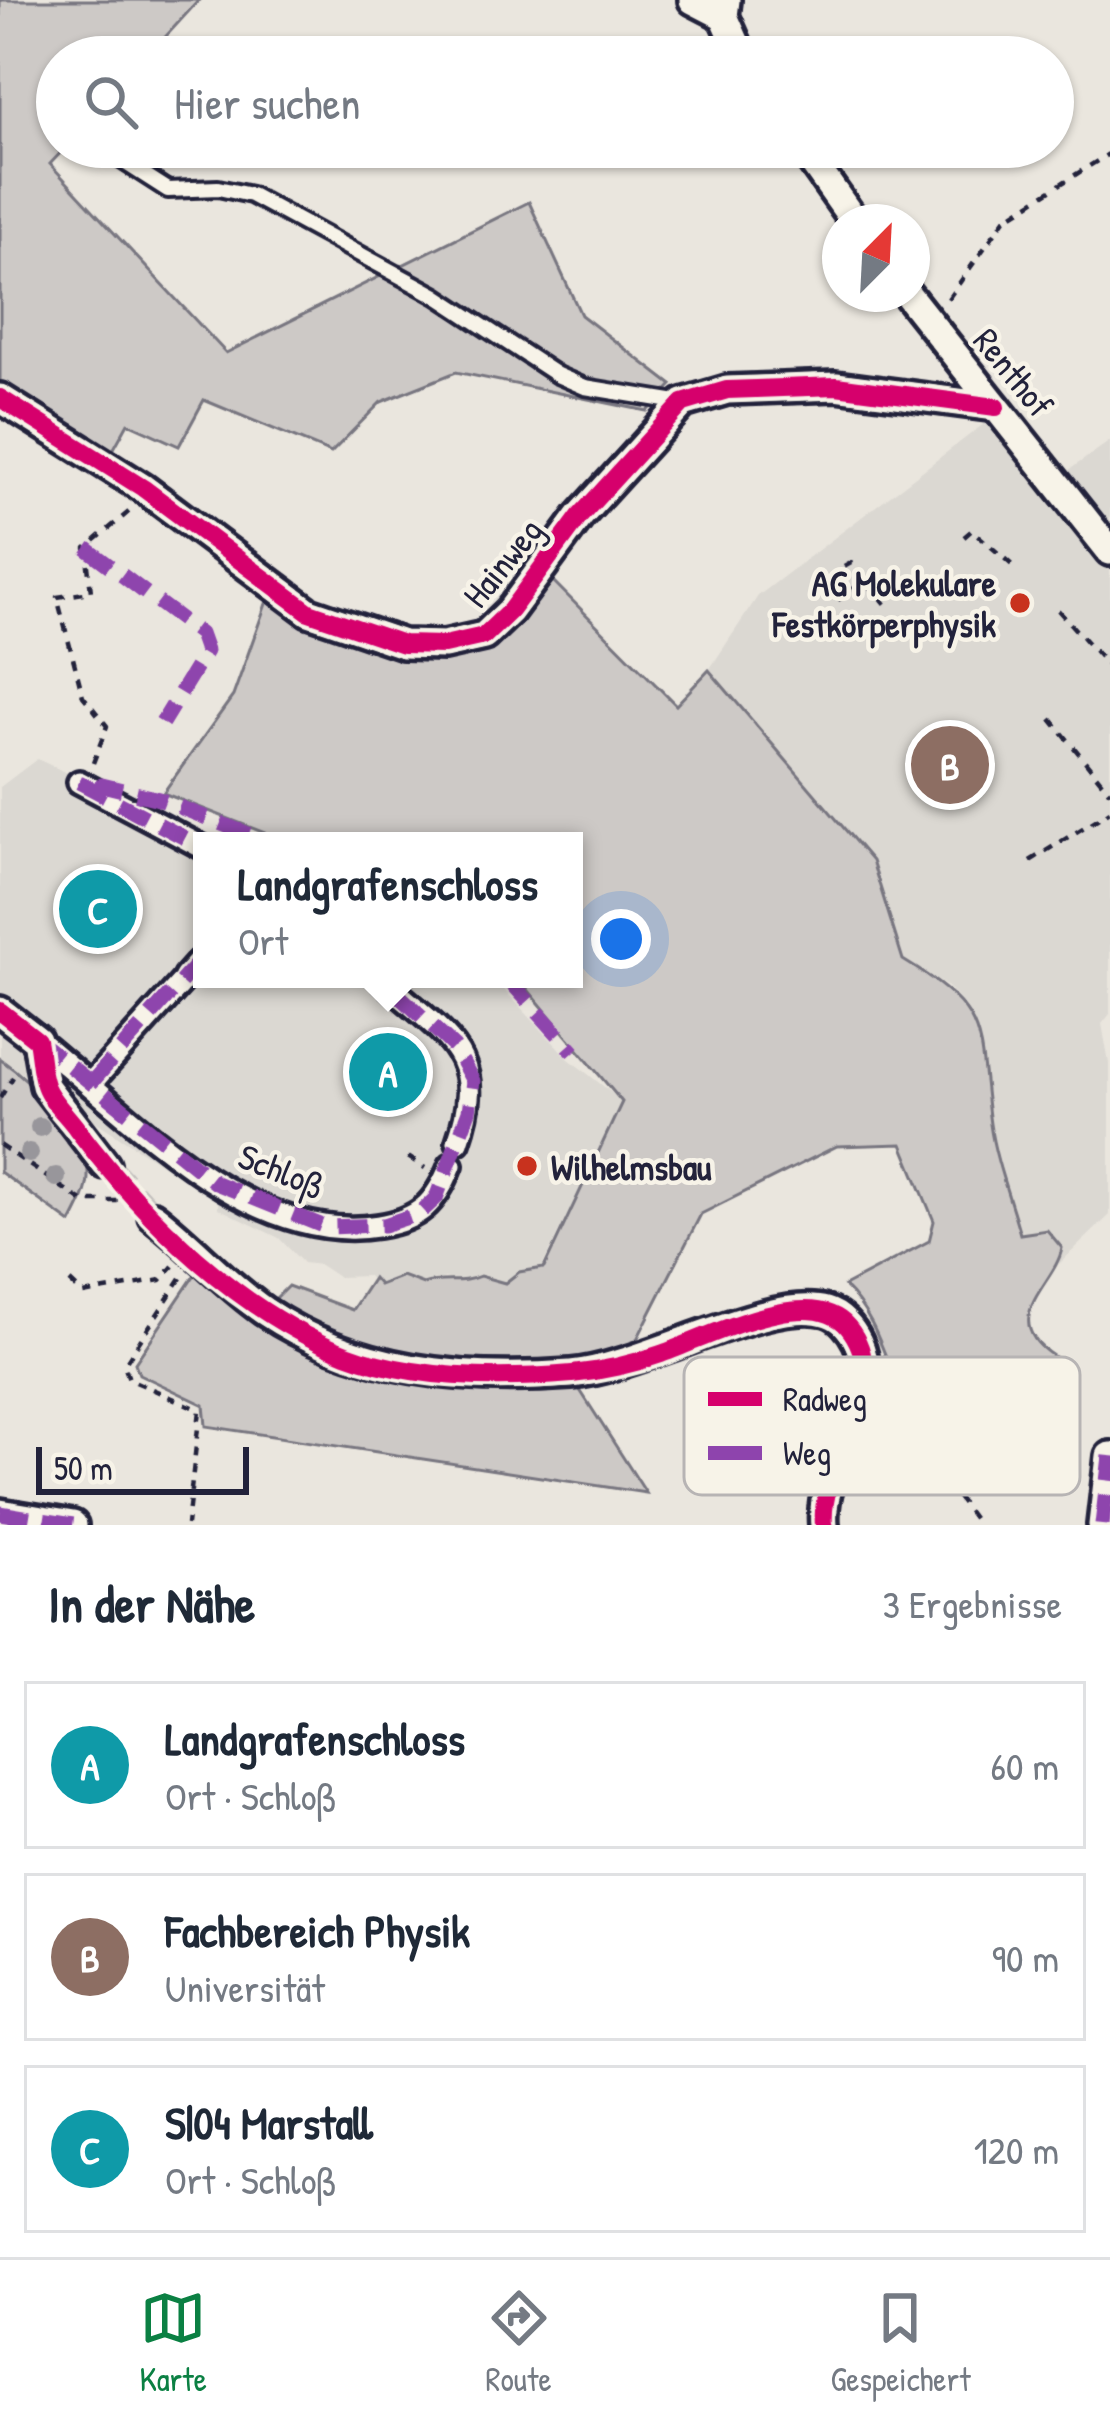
<!DOCTYPE html>
<html lang="de">
<meta charset="utf-8">
<style>
body{margin:0;font-family:"Patrick Hand",sans-serif;background:#f2f2f3;color:#1f2937}
.compass{position:absolute;left:822px;top:204px;width:108px;height:108px;border-radius:50%;background:#fff;box-shadow:0 3px 9px #0004;rotate:24deg}
.scale{position:absolute;left:36px;bottom:30px;width:213px;box-sizing:border-box;padding-left:12px;border:6px solid #22223b;border-top:0;font-size:33px;line-height:42px;white-space:nowrap;color:#22223b;-webkit-text-stroke:9px #f7f3e8;paint-order:stroke}
.you{position:absolute;left:621px;top:939px;width:42px;height:42px;margin:-30px;border:9px solid #fff;border-radius:50%;background:#1a73e8;box-shadow:0 0 0 18px #1a73e833}
.badge{display:grid;place-items:center;width:78px;height:78px;border-radius:50%;background:#0b8043;color:#fff;font-size:39px;font-weight:700}
.pin{position:absolute;translate:-50% -50%;border:6px solid #fff;box-shadow:0 3px 12px #0006}
.popup{position:absolute;left:193px;top:832px;width:390px;height:156px;box-sizing:border-box;display:grid;place-content:center;border-radius:0px;background:#fff;filter:drop-shadow(0 3px 9px #0005);font-size:39px;white-space:nowrap;color:#747a83}
.popup b{font-size:45px;color:#1f2937}
.popup::after{content:'';position:absolute;left:50%;top:100%;margin-left:-24px;border:24px solid transparent;border-top-color:#fff}
.list{margin:0;padding:0;list-style:none}
h2{display:flex;justify-content:space-between;align-items:center;height:156px;margin:0;padding:0 48px;font-size:51px}
h2 small{font-size:39px;font-weight:400;color:#747a83}
.list li{display:grid;grid-template-columns:78px 1fr auto;gap:36px;align-items:center;box-sizing:border-box;height:168px;margin:0 24px 24px;padding:0 24px;border:3px solid #e0e1e3;border-radius:0px}
.list b{display:block;font-size:45px;white-space:nowrap}
.list p{margin:0;font-size:39px;white-space:nowrap;color:#747a83}
.list em{font-size:39px;font-style:normal;color:#747a83}
.icon{flex:none;width:66px;height:66px;fill:none;stroke:currentColor;stroke-width:2;stroke-linecap:round;stroke-linejoin:round}
.map{position:relative;flex:none;width:1110px;height:1525px;overflow:hidden}
.search{position:absolute;background:#fff;box-shadow:0 3px 9px #0004;left:36px;right:36px;top:36px;height:132px;display:flex;align-items:center;gap:30px;box-sizing:border-box;padding:0 42px;border-radius:66px;color:#747a83;font-size:45px}
.sheet{height:732px;background:#fff}
nav{display:flex;justify-content:space-around;align-items:center;box-sizing:border-box;height:168px;border-top:3px solid #e0e1e3;background:#fff;font-size:33px;color:#747a83}
nav a{display:grid;justify-items:center;gap:6px}
nav .on{color:#0b8043}
.map>svg:first-child{display:block}
</style>
<div class="map">
<svg width="1110" height="1525" viewBox="0 0 1110 1525">
<rect width="100%" height="100%" fill="#eae6de"/>
<filter id="ink" filterUnits="userSpaceOnUse"><feTurbulence type="fractalNoise" baseFrequency=".00833" numOctaves="2"/><feDisplacementMap in="SourceGraphic" scale="24" xChannelSelector="R" yChannelSelector="G"/><feConvolveMatrix kernelMatrix="1 2 1 2 8 2 1 2 1" color-interpolation-filters="sRGB"/></filter>
<g filter="url(#ink)">
<g fill="#dbd8d2">
<path d="M 993,417 L 1048,485 L 1110,441 L 1110,1014 L 1102,1024 L 1110,1069 L 1110,1215 L 1059,1264 L 1062,1247 L 1020,1234 L 990,1126 L 977,1028 L 966,1007 L 948,987 L 903,960 L 872,860 L 709,670 L 758,596 Z"/>
<path d="M 37,759 L 215,841 L 202,841 L 202,979 L 494,979 L 569,1059 L 622,1101 L 539,1273 L 519,1272 L 505,1283 L 480,1276 L 463,1284 L 445,1278 L 423,1284 L 402,1276 L 378,1286 L 368,1276 L 338,1277 L 320,1265 L 303,1263 L 279,1238 L 218,1208 L 218,1201 L 0,1059 L 0,787 Z"/>
</g>
<g fill="#cdc9c6" stroke="#787680" stroke-width="3">
<path d="M 0,0 L 199,0 L 147,57 L 57,57 L 57,147 L 66,147 L 50,164 L 226,353 L 529,202 L 581,315 L 672,385 L 647,411 L 456,372 L 381,402 L 331,453 L 204,400 L 179,446 L 128,423 L 112,452 L 0,383 Z"/>
<path d="M 553,581 L 676,705 L 709,670 L 872,861 L 903,960 C 992,1014 977,1030 990,1124 C 995,1160 1010,1198 1020,1234 L 1047,1230 L 1062,1248 C 1056,1284 996,1318 1053,1356 L 925,1436 C 888,1389 887,1327 844,1286 L 929,1241 L 934,1221 L 902,1144 L 837,1146 L 701,1214 L 629,1355 C 539,1372 441,1373 353,1346 C 324,1338 296,1319 269,1305 L 288,1286 L 352,1310 L 373,1278 L 379,1285 L 402,1276 L 423,1284 C 444,1277 460,1285 480,1276 L 505,1283 L 519,1272 L 544,1268 L 622,1102 L 519,979 L 574,979 L 574,841 L 285,841 L 163,793 L 233,696 L 267,601 L 304,621 L 400,654 L 520,620 Z"/>
<path d="M 0,1059 C 31,1081 91,1136 88,1178 C 87,1194 78,1209 71,1223 L 0,1172 Z"/>
<path d="M 196,1273 C 337,1382 403,1392 578,1387 L 646,1493 L 206,1426 L 204,1405 L 139,1374 L 135,1363 Z"/>
</g>
<g fill="none" stroke-linecap="round" stroke-linejoin="round">
<path stroke="#c2bfbd" stroke-width="27" stroke-dasharray="27 14" stroke-linecap="butt" d="M 105,1164 L 153,1216"/>
<g stroke="#22223b" stroke-width="22">
<path id="service" d="M 101,147 L 168,190 L 218,188 L 251,195 L 437,296 L 557,375 L 585,387 L 683,403"/>
</g>
<g stroke="#22223b" stroke-width="30">
<g id="pedestrian">
<path d="M 79,782 L 202,847"/>
<path d="M 185,977 L 202,958"/>
<path d="M 382,979 C 443,1036 490,1051 458,1142"/>
<path d="M 37,1040 C 128,1113 250,1247 378,1226 C 419,1220 436,1203 451,1165"/>
<path d="M 91,1083 L 181,983"/>
</g>
</g>
<g stroke="#22223b" stroke-width="36">
<g id="minor">
<path d="M 693,0 L 724,16"/>
<path d="M 726,0 L 724,16 L 742,57"/>
<path d="M 802,147 L 855,222"/>
<path d="M 907,294 L 1110,551"/>
<path d="M 0,398 L 143,488 L 309,612 L 403,644 L 444,645 L 484,636 L 510,611 L 580,516 L 683,403 L 727,390 L 836,386 L 996,407"/>
<path d="M 0,1011 L 37,1040 L 45,1086 L 105,1164"/>
<path d="M 153,1216 C 192,1246 224,1283 264,1311 C 354,1372 465,1382 571,1374 C 642,1368 768,1295 826,1311 C 840,1315 852,1329 858,1342 C 886,1401 818,1463 824,1525"/>
<path d="M 0,1513 L 73,1525"/>
<path d="M 1102,1525 L 1110,1456"/>
</g>
</g>
<g stroke="#22223b" stroke-width="4.5" stroke-dasharray="9 9" stroke-linecap="butt">
<path d="M 948,299 L 1005,219 L 1110,153"/>
<path d="M 964,537 L 972,530 L 1012,565"/>
<path d="M 844,567 L 851,563 L 885,604"/>
<path d="M 838,600 L 865,580"/>
<path d="M 1058,610 L 1108,666"/>
<path d="M 1051,719 L 1110,792"/>
<path d="M 93,763 L 107,726 L 83,696 L 57,597 L 91,592 L 86,548 L 131,510"/>
<path d="M 1030,861 L 1110,811"/>
<path d="M 0,1098 L 13,1077"/>
<path d="M 0,1145 L 82,1201 L 129,1201"/>
<path d="M 408,1157 L 425,1168"/>
<path d="M 181,1278 L 124,1365 L 129,1379 L 200,1410 L 187,1525"/>
<path d="M 70,1282 L 83,1294 L 161,1280 L 173,1266"/>
<path d="M 892,1389 L 925,1452 L 978,1525"/>
</g>
<use href="#service" stroke="#f7f3e8" stroke-width="14"/>
<use href="#pedestrian" stroke="#f7f3e8" stroke-width="21"/>
<use href="#minor" stroke="#f7f3e8" stroke-width="27"/>
<g stroke="#8e44ad" stroke-width="15" stroke-dasharray="30 15" stroke-linecap="butt">
<path d="M 86,548 L 200,634 L 206,651 L 162,723"/>
<path d="M 79,782 L 202,847"/>
<path d="M 95,792 L 102,785 L 159,799 L 265,841"/>
<path d="M 508,979 L 574,1052"/>
<path d="M 35,1038 L 216,1183 L 325,1227 L 384,1225 L 420,1213 L 436,1198 L 469,1111 L 473,1081 L 454,1047 L 382,979"/>
<path d="M 91,1083 L 202,958"/>
<path d="M 0,1513 L 73,1525"/>
<path d="M 1102,1525 L 1110,1456"/>
</g>
<g stroke="#f7f3e8" stroke-width="26">
<g id="cycleway">
<path d="M 0,398 L 143,488 L 309,612 L 403,644 L 444,645 L 484,636 L 510,611 L 580,516 L 683,403 L 727,390 L 836,386 L 996,407"/>
<path d="M 0,1011 L 37,1040 C 40,1054 40,1071 45,1085 C 50,1100 67,1115 77,1129 C 145,1219 239,1312 346,1354 C 414,1380 500,1380 572,1374 C 601,1371 633,1364 661,1354 C 705,1339 810,1282 848,1327 C 897,1386 818,1460 824,1525"/>
</g>
</g>
<use href="#cycleway" stroke="#d6006c" stroke-width="18"/>
</g>
<g fill="#98969b">
<circle cx="40" cy="1127" r="10"/>
<circle cx="29" cy="1153" r="10"/>
<circle cx="56" cy="1177" r="10"/>
</g>
</g>
<g fill="#c8321e" stroke="#f7f3e8" stroke-width="4.5">
<circle cx="1020" cy="603" r="12"/>
<circle cx="527" cy="1166" r="12"/>
</g>
<g text-anchor="middle" dominant-baseline="central" stroke-width="9" stroke-linejoin="round" paint-order="stroke">
<g font-size="36" fill="#22223b" stroke="#f7f3e8">
<text transform="translate(1014 372) rotate(51)">Renthof</text>
<text transform="translate(502 562) rotate(-51)">Hainweg</text>
<text transform="translate(282 1170) rotate(22)">Schloß</text>
</g>
<g font-size="36" font-weight="bold" fill="#22223b" stroke="#f7f3e8" text-anchor="end">
<text x="996" y="582">AG Molekulare<tspan x="996" dy="41">Festkörperphysik</tspan></text>
<text x="551" y="1166" text-anchor="start">Wilhelmsbau</text>
</g>
</g>
<rect x="684" y="1357" width="396" height="138" rx="18" fill="#f7f3e8" stroke="#b7b4b4" stroke-width="3"/>
<rect x="708" y="1392" width="54" height="14" fill="#d6006c"/>
<rect x="708" y="1446" width="54" height="14" fill="#8e44ad"/>
<g font-size="33" fill="#22223b">
<text x="783" y="1411">Radweg</text>
<text x="783" y="1465">Weg</text>
</g>
</svg>
<svg class="compass" viewBox="-18 -18 36 36"><path d="M0-13l5 13h-10z" fill="#e53935"/><path d="M0 13l5-13h-10z" fill="#747a83"/></svg>
<div class="scale">50 m</div>
<div class="you"></div>
<div class="pin badge" style="left:388px;top:1072px;background:#0f9aa8">A</div>
<div class="popup"><b>Landgrafenschloss</b>Ort</div>
<div class="pin badge" style="left:950px;top:765px;background:#8d6e63">B</div>
<div class="pin badge" style="left:98px;top:909px;background:#0f9aa8">C</div>
<div class="search"><svg class="icon" aria-label="search" viewBox="0 0 24 24"><circle cx="10" cy="10" r="6"/><path d="M15 15l6 6"/></svg>Hier suchen</div>
</div>
<section class="sheet">
<h2>In der Nähe<small>3 Ergebnisse</small></h2>
<ul class="list">
<li><span class="badge" style="background:#0f9aa8">A</span><div><b>Landgrafenschloss</b><p>Ort · Schloß</p></div><em>60 m</em></li>
<li><span class="badge" style="background:#8d6e63">B</span><div><b>Fachbereich Physik</b><p>Universität</p></div><em>90 m</em></li>
<li><span class="badge" style="background:#0f9aa8">C</span><div><b>S|04 Marstall</b><p>Ort · Schloß</p></div><em>120 m</em></li>
</ul>
</section>
<nav>
<a class="on"><svg class="icon" aria-label="map" viewBox="0 0 24 24"><path d="M3 6l6-2 6 2 6-2v14l-6 2-6-2-6 2zM9 4v14M15 6v14"/></svg>Karte</a>
<a><svg class="icon" aria-label="directions" viewBox="0 0 24 24"><path d="M12 3l9 9-9 9-9-9zM9 14v-3h6M13 9l2 2-2 2"/></svg>Route</a>
<a><svg class="icon" aria-label="saved" viewBox="0 0 24 24"><path d="M7 4h10v16l-5-4-5 4z"/></svg>Gespeichert</a>
</nav>
